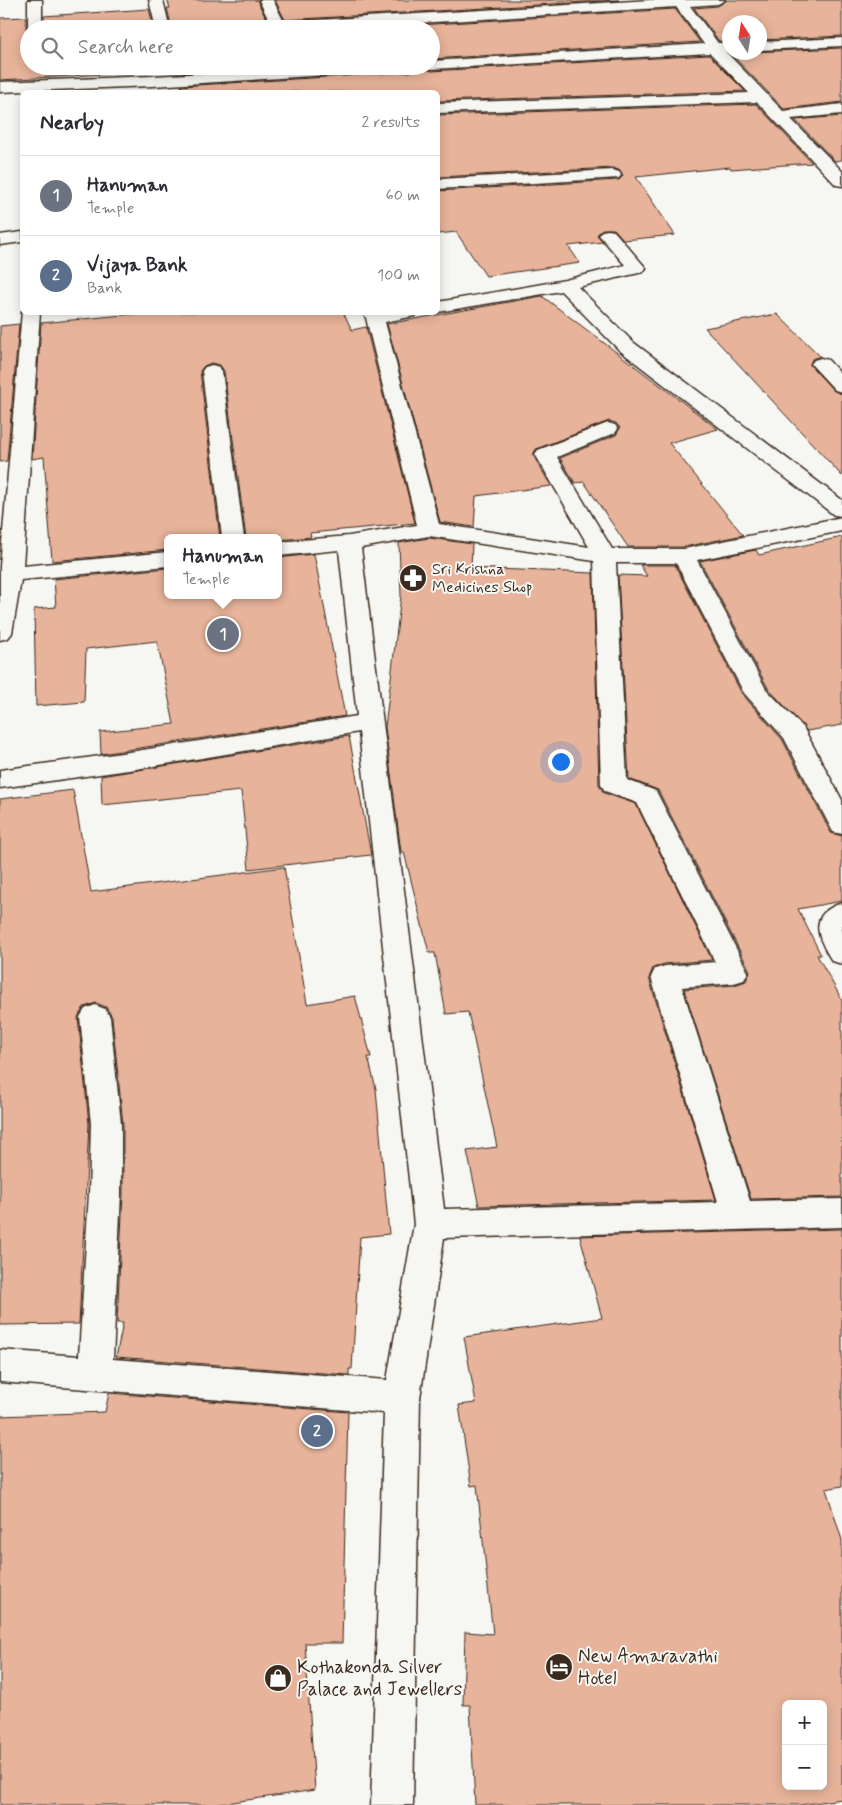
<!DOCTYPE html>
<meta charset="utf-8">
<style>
body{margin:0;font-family:Mynerve,sans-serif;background:#f7f7f7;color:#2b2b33}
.controls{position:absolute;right:15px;bottom:15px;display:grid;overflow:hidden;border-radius:8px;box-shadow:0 2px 12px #0003}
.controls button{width:45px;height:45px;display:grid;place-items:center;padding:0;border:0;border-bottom:1px solid #e1e1e2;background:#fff;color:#2b2b33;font:25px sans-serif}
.compass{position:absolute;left:722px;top:15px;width:45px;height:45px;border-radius:50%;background:#fff;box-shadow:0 2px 12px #0003;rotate:348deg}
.you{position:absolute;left:560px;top:761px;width:18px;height:18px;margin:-12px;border:4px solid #fff;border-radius:50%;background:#1a73e8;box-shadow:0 0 0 8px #1a73e833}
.badge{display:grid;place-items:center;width:32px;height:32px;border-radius:50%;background:#7c3aed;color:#fff;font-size:16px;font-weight:700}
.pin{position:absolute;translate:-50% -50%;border:2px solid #fff;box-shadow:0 1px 5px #0006}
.popup{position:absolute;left:164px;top:534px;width:118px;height:65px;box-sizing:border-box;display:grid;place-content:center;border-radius:8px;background:#fff;filter:drop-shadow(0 1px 4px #0005);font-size:16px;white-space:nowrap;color:#7c7c81}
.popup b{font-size:19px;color:#2b2b33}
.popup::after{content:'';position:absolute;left:50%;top:100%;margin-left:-10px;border:10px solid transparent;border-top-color:#fff}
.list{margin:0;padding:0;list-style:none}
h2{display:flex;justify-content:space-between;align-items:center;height:65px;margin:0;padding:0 20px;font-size:21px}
h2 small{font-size:16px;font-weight:400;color:#7c7c81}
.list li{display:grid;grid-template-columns:32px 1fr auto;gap:15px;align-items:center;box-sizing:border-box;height:80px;padding:0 20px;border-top:1px solid #e1e1e2}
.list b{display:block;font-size:19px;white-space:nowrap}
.list p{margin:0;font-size:16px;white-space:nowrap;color:#7c7c81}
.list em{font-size:16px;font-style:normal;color:#7c7c81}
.icon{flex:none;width:28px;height:28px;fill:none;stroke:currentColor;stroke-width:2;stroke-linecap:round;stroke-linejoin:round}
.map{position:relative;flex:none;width:842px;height:1805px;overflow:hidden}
.search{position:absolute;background:#fff;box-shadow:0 2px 12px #0003;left:20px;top:20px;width:420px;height:55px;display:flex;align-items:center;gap:12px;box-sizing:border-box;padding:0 18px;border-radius:28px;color:#7c7c81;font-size:19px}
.panel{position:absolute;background:#fff;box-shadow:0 2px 12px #0003;left:20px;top:90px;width:420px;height:225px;border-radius:8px}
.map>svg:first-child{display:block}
</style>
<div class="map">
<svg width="842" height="1805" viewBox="0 0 842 1805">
<rect width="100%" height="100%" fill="#f6f6f2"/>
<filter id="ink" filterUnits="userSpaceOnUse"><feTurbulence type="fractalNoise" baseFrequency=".02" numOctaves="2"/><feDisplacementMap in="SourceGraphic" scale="10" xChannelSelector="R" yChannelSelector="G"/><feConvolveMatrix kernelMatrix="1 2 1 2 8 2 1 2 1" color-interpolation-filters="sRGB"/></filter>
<g filter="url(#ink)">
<g fill="#e7b39a" stroke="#3b2a1e" fill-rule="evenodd">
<path d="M 167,0 L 257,0 L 271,29 L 172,29 L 167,8 L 170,8 Z"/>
<path d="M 275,0 L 619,0 L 285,20 Z"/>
<path d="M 727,0 L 842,0 L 842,36 L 760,40 L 760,22 L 730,22 L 730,41 L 719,41 L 694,8 L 718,6 Z"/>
<path d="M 149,9 L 154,29 L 44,29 L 44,16 Z"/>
<path d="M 675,9 L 700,42 L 431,59 L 431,29 L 354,29 Z"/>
<path d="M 26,17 L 26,29 L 29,31 L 29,66 L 291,66 L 178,73 L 177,70 L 0,80 L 0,18 Z"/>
<path d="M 842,48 L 842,102 L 784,109 L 730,53 Z"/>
<path d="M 709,55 L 745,91 L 438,101 L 438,92 L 183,92 L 181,86 L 408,72 L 413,71 L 417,66 L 422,66 L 431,71 Z"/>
<path d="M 756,104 L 812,163 L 731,169 L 730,167 L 636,177 L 675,235 L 624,240 L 614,229 L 602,229 L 597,235 L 603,242 L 568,246 L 580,263 L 486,276 L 456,232 L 438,234 L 438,191 L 619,180 L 623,176 L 621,171 L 613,168 L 438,177 L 438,115 Z"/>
<path d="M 842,116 L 842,160 L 835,161 L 795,120 Z"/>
<path d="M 542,296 L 718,429 L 669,443 L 743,535 L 684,547 L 628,547 L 584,482 L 575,483 L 560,458 L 616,435 L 620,428 L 616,423 L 609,421 L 536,449 L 533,455 L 551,486 L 476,496 L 474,527 L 440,522 L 387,324 Z"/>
<path d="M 154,312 L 343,312 L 352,330 L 366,327 L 415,523 L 310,533 L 311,537 L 278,540 L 278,538 L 246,538 L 224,371 L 220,365 L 211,363 L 204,366 L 200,371 L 220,538 L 168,538 L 168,550 L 52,561 L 44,457 L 32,459 L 41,323 Z"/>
<path d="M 777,314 L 820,356 L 812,359 L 810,365 L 834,391 L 842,394 L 842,476 L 705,328 Z"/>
<path d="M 19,324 L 7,461 L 0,462 L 0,326 Z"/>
<path d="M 842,537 L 842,725 L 807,731 L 768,688 L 700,561 L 756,550 L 759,555 Z"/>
<path d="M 429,538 L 472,544 L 471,568 L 593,573 L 599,785 L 604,793 L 636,804 L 712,960 L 664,964 L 653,968 L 649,978 L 716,1200 L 479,1206 L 467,1151 L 497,1147 L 468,1012 L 446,1014 L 435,953 L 429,953 L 404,852 L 401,852 L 385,727 L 401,596 L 399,543 Z"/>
<path d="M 314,554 L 345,716 L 101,754 L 100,732 L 174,724 L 157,641 L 86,649 L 84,702 L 36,706 L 34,609 L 56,607 L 54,579 L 168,568 L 168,595 L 278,595 L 278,558 Z"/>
<path d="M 640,565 L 675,565 L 742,694 L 782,739 L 831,833 L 842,836 L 842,901 L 798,909 L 821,955 L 817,955 L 842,1000 L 842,1197 L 751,1199 L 684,989 L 735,985 L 746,981 L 750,971 L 658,790 L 629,779 L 618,575 L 647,576 Z"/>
<path d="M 349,736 L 371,855 L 249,869 L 241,791 L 102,805 L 101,776 Z"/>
<path d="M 73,790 L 91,892 L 284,867 L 307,1004 L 355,996 L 371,1057 L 368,1057 L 376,1089 L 389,1234 L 360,1237 L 352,1369 L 349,1369 L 349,1375 L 116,1357 L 123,1323 L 117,1323 L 123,1193 L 123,1124 L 112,1017 L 106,1007 L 96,1003 L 84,1007 L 78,1017 L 89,1124 L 79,1324 L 0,1325 L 0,799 Z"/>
<path d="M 842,1229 L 842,1486 L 826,1489 L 842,1540 L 842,1799 L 800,1805 L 475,1805 L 470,1705 L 463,1705 L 465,1632 L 493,1634 L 477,1485 L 471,1486 L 459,1405 L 476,1403 L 464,1337 L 602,1318 L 580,1236 ZM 786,1704 L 823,1704 L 823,1786 L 786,1786 Z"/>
<path d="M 109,1393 L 348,1412 L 342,1643 L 305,1643 L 315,1790 L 213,1805 L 0,1805 L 0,1416 L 105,1412 Z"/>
</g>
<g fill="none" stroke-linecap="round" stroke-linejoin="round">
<g stroke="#3b2a1e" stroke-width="3">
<g id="minor">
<rect x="28" y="0" width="14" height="29"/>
<path d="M 149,0 L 163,0 L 170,29 L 156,29 Z"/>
<path d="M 259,0 L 273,0 L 284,22 L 650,0 L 725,0 L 718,4 L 690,6 L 718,43 L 730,43 L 730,51 L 726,52 L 783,111 L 842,104 L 842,114 L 791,119 L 842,171 L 842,186 L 836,185 L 757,102 L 438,113 L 438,103 L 749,93 L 710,53 L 431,69 L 424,66 L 431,66 L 431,61 L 704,44 L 676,7 L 320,29 L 273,29 Z"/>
<path d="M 842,38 L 842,46 L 760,50 L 760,42 Z"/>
<path d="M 328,66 L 415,66 L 413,69 L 408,70 L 153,86 L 0,92 L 0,82 L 153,76 Z"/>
<path d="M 613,170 L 619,172 L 621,175 L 619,178 L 438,189 L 438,179 Z"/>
<path d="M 608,230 L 614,231 L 646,268 L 643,272 L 578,287 L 633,342 L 842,500 L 842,516 L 834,515 L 619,350 L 561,291 L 438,312 L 438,302 L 565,280 L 625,265 L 599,235 L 602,231 Z"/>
<path d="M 22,232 L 22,242 L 0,245 L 0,235 Z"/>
<path d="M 22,311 L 22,312 L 40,312 L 23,566 L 168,552 L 168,566 L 21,580 L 12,633 L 8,638 L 0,640 L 0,566 Z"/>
<path d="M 362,312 L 417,312 L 415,316 L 385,322 L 439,524 L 589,547 L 535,454 L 538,450 L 608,423 L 615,425 L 618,429 L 615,433 L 557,457 L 612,549 L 684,549 L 842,517 L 842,531 L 697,560 L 766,689 L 803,727 L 842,800 L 842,834 L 833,832 L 784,738 L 744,693 L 676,563 L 616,563 L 627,780 L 656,791 L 748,972 L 744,980 L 734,983 L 682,987 L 750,1201 L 842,1199 L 842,1227 L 444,1238 L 420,1398 L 413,1805 L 371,1805 L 384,1413 L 0,1382 L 0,1350 L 79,1356 L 89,1193 L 91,1124 L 80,1017 L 85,1009 L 95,1005 L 105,1009 L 110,1017 L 121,1124 L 121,1193 L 113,1359 L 387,1380 L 414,1224 L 359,732 L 136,769 L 0,788 L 0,770 L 136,751 L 357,716 L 339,550 L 278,556 L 278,542 L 349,536 L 417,525 L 366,318 ZM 429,536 L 594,561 L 601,785 L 605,791 L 637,803 L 715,962 L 665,966 L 655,969 L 651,977 L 718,1202 L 444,1209 L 361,548 Z"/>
<path d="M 821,358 L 828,360 L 842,375 L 842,392 L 835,390 L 811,364 L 814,360 Z"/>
<path d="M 212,365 L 219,367 L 222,371 L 244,538 L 222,538 L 202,371 L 205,367 Z"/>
<path d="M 842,903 L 842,964 L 832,961 C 817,937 807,914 842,903 Z"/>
</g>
</g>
<use href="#minor" fill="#f6f6f2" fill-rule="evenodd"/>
</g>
</g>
<defs>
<g id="pharmacy-disc" transform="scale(1.4375)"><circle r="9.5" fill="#3b2a1e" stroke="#f6f6f2"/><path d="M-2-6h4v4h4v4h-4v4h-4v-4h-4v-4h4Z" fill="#fff"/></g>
<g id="hotel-disc" transform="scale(1.4375)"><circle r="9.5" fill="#3b2a1e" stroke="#f6f6f2"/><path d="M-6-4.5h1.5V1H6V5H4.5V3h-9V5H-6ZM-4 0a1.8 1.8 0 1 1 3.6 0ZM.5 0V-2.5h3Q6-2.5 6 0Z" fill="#fff"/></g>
<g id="shop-disc" transform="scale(1.4375)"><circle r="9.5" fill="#3b2a1e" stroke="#f6f6f2"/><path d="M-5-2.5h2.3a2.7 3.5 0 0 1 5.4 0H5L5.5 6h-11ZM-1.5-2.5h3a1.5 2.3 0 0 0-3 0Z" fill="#fff"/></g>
</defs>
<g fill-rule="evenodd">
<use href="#pharmacy-disc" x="413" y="578"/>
<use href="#hotel-disc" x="559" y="1667"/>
<use href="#shop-disc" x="278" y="1678"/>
</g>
<g text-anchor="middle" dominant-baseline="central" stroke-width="4" stroke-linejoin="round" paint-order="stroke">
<g font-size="16" fill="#3b2a1e" stroke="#f6f6f2" text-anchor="start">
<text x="432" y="569">Sri Krishna<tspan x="432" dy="18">Medicines Shop</tspan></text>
</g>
<g font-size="19" fill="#3b2a1e" stroke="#f6f6f2" text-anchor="start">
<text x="578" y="1656">New Amaravathi<tspan x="578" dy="22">Hotel</tspan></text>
<text x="297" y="1667">Kothakonda Silver<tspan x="297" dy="22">Palace and Jewellers</tspan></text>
</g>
</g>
</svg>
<div class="controls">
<button>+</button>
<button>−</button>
</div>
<svg class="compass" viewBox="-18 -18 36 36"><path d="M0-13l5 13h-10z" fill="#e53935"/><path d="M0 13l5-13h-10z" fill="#7c7c81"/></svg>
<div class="you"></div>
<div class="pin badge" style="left:223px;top:634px;background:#6b7280">1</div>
<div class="popup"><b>Hanuman</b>Temple</div>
<div class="pin badge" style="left:317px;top:1431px;background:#5c6f8a">2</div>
<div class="search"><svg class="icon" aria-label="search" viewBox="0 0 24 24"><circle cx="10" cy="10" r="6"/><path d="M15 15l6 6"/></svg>Search here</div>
<section class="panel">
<h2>Nearby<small>2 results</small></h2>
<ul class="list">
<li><span class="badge" style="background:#6b7280">1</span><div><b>Hanuman</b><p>Temple</p></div><em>60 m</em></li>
<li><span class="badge" style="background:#5c6f8a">2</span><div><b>Vijaya Bank</b><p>Bank</p></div><em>100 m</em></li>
</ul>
</section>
</div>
